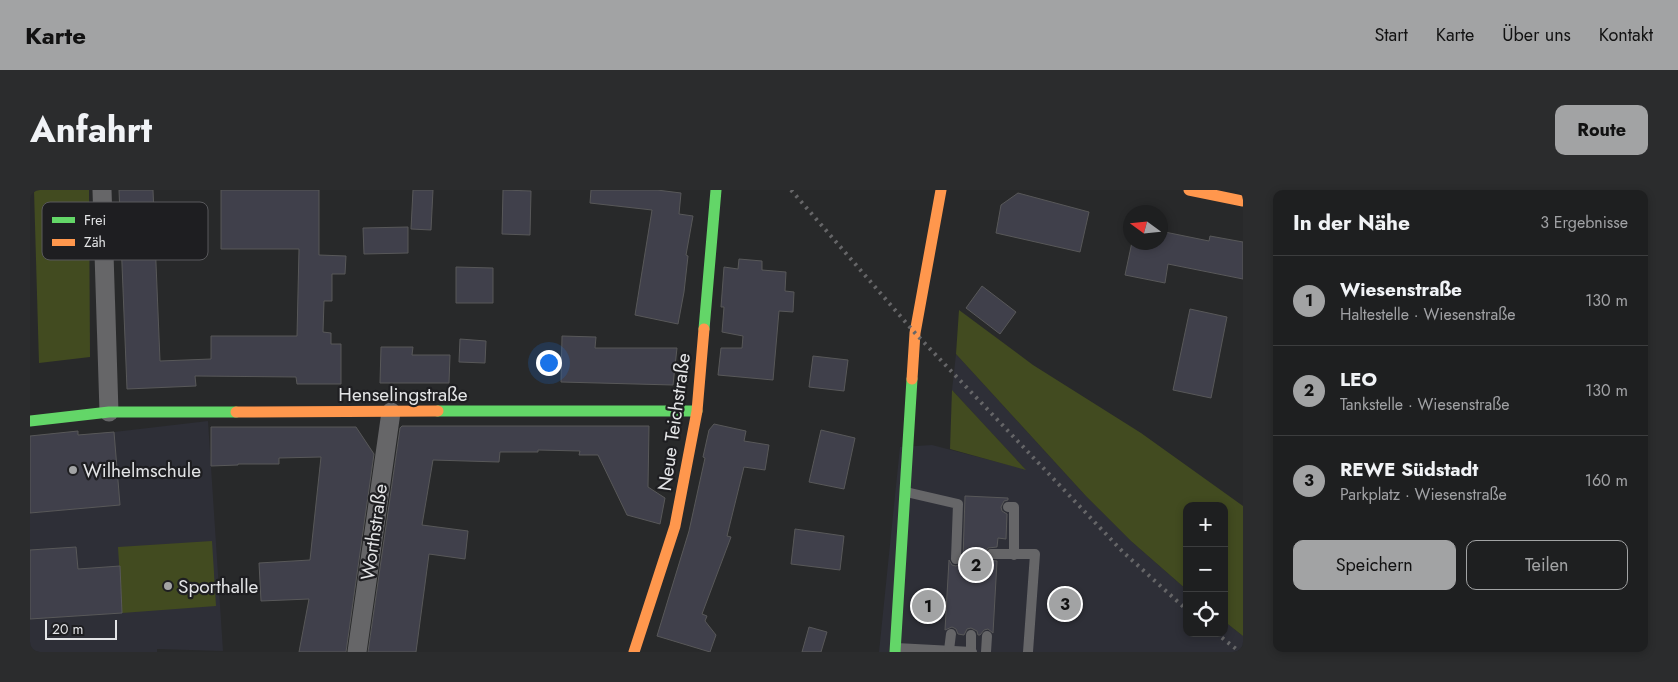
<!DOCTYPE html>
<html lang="de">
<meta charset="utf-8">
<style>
body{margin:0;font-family:Jost,sans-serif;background:#2b2c2d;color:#f1f3f6}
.controls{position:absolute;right:15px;bottom:15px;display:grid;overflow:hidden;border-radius:10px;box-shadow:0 2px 8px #0003}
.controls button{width:45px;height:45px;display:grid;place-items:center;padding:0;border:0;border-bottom:1px solid #3c3d3e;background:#1e1f20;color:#f1f3f6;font:25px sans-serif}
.compass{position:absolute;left:1093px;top:15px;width:45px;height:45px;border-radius:50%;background:#1e1f20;box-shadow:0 2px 8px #0003;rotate:285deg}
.scale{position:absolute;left:15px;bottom:12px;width:72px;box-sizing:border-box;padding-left:5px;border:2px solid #e3e4e6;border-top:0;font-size:14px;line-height:18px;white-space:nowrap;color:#e3e4e6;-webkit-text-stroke:4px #1e1e21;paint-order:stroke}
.you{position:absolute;left:518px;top:172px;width:18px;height:18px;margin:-12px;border:4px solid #fff;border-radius:50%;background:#1a73e8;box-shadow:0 0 0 8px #1a73e833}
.badge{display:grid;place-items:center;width:32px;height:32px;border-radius:50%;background:#a2a3a4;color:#111;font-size:16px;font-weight:700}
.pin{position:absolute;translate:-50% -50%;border:2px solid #fff;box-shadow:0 1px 5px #0006}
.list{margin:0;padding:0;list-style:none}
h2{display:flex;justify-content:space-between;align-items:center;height:65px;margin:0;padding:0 20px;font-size:21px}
h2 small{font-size:16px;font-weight:400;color:#a1a2a5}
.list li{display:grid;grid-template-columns:32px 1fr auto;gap:15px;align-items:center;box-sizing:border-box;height:90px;padding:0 20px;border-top:1px solid #3c3d3e}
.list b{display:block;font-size:19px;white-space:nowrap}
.list p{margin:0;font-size:16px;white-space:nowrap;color:#a1a2a5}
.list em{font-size:16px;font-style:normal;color:#a1a2a5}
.actions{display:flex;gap:10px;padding:15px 20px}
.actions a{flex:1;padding:11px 0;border:1px solid #a2a3a4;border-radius:10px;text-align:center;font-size:18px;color:#a2a3a4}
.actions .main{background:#a2a3a4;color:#111}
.icon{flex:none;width:28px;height:28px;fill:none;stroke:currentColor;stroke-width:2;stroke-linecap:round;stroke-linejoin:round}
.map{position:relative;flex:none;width:1213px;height:462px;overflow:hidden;border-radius:10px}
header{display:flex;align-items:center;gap:30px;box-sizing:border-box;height:70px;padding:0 25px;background:#a2a3a4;color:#111}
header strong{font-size:24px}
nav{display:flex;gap:28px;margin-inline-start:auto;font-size:18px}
.intro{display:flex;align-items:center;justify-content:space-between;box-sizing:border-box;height:120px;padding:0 30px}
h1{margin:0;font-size:35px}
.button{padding:12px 22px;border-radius:10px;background:#a2a3a4;color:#111;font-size:18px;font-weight:700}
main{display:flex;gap:30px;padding:0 30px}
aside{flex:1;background:#1e1f20;border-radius:10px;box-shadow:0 2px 8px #0003}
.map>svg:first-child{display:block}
</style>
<header>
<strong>Karte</strong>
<nav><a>Start</a><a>Karte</a><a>Über uns</a><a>Kontakt</a></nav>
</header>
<div class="intro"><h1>Anfahrt</h1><a class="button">Route</a></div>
<main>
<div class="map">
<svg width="1213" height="462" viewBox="0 0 1213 462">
<rect width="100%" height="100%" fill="#28292a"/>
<g fill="#2e2f37">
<path d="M 926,164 L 1055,305 L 1101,351 L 1157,400 L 1157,443 L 1194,443 L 1194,431 L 1213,446 L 1213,462 L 849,462 L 870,257 L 902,255 L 995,279 L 922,200 Z"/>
<path d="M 178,231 L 193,461 L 127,459 L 127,462 L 0,462 L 0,323 L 90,315 L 84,242 Z"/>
</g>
<g fill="#424b20">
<path d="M 4,0 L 59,0 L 60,167 L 9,173 Z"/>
<path d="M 929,120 L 1003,175 L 1111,243 L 1213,316 L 1213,446 L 1194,431 L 1194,316 L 1157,316 L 1157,400 L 1101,351 L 1055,305 L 926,164 Z"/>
<path d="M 922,200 L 996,280 L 920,259 Z"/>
<path d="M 182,351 L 186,416 L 92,423 L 88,357 Z"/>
</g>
<g fill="#40404b" stroke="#585859">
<path d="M 89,0 L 123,0 L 130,171 L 181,169 L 181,146 L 267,146 L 269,59 L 191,59 L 191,0 L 289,0 L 289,65 L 316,66 L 315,84 L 302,84 L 302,111 L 294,111 L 293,142 L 301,143 L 301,154 L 311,154 L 311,194 L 267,194 L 266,187 L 165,186 L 166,196 L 97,199 Z"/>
<path d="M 383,0 L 403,0 L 401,40 L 381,39 Z"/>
<path d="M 473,0 L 501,1 L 500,45 L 472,44 Z"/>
<path d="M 561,0 L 627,0 L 651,3 L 649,24 L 663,26 L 656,65 L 658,66 L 654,102 L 648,134 L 605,125 L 622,20 L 560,13 Z"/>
<path d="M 988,3 L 1059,22 L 1050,62 L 966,43 L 971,15 Z"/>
<path d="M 378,37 L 378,63 L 334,64 L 333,38 Z"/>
<path d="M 1130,41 L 1179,51 L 1180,46 L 1213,52 L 1213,89 L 1138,74 L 1135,93 L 1095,85 L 1102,52 L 1130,52 Z"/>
<path d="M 709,69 L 732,71 L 732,80 L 756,82 L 755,101 L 764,102 L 763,122 L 749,121 L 743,190 L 688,185 L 691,158 L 712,158 L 713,146 L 692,142 L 694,117 L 691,117 L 694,77 L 708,79 Z"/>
<path d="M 426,77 L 463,78 L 463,113 L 426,113 Z"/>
<path d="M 952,96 L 986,122 L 970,144 L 936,118 Z"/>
<path d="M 1160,119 L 1197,127 L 1181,208 L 1143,200 Z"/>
<path d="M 532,146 L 566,147 L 565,158 L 647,158 L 643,195 L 531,192 Z"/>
<path d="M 430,149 L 456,151 L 455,173 L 429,172 Z"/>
<path d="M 351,157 L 383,157 L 382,165 L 420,165 L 419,193 L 350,193 Z"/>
<path d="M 783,166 L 818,170 L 814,201 L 779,197 Z"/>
<path d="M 684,234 L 716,241 L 714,251 L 739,255 L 735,280 L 714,277 L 697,346 L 701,347 L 672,424 L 677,426 L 675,431 L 686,445 L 680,462 L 627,446 L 659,341 L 675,268 L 673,267 L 679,240 Z"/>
<path d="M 372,236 L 619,236 L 618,297 L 635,308 L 630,334 L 597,325 L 568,265 L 549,265 L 550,261 L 508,260 L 508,262 L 470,262 L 469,272 L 403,270 L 392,335 L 438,341 L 435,369 L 399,364 L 386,462 L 338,462 L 370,238 Z"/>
<path d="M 181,237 L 326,237 L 344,264 L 316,462 L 269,462 L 279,409 L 231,411 L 229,373 L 280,370 L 291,267 L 249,268 L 249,274 L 208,274 L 208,275 L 181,276 Z"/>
<path d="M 791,240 L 825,248 L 814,299 L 779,292 Z"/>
<path d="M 48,241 L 48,245 L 84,242 L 90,315 L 0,323 L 0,246 Z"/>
<path d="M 935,306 L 978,308 L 978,310 L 974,311 L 971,317 L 972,321 L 977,324 L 976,349 L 968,348 L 967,357 L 958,358 L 954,364 L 957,370 L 967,371 L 963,443 L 958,439 L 954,440 L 950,445 L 948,445 L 947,441 L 941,438 L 937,439 L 934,445 L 928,444 L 926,439 L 922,437 L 915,440 L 919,370 L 922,375 L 926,376 L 932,373 L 933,369 Z"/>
<path d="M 765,339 L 814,346 L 810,380 L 761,374 Z"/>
<path d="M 46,357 L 48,379 L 90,376 L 92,423 L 0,429 L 0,360 Z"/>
<path d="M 779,437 L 797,442 L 791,462 L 772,462 Z"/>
</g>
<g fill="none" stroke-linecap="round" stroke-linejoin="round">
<g stroke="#666668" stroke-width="10">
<path d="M 876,302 L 928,314 L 926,369"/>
<path d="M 978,317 L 984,317 L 984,365"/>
<path d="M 961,364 L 1005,364 L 998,462"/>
<path d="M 941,445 L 941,462"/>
<path d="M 866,458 L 942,462"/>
<path d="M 919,460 L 921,444"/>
<path d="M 956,462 L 957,446"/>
</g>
<g stroke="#666668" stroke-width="19">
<path d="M 72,0 L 79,222"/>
<path d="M 327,462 L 361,222"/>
</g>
<g stroke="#63d668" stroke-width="11">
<path d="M 674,139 L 686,0"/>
<path d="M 408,221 L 667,221"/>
<path d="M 0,231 L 79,222 L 206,222"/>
<path d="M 865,462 L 882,189"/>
</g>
<g stroke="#ff974d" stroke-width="11">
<path d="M 1159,0 L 1213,11"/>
<path d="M 882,189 L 885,143 L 911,0"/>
<path d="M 206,222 L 408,221"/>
<path d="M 604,462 L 645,336 L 667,221 L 674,139"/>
</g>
<g stroke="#666668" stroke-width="4" stroke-dasharray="2.5 5" stroke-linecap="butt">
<path d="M 761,0 L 885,143 L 1093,362 L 1157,420"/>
<path d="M 1186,443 L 1210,462"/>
</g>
</g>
<g fill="#a2a3a4" stroke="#1e1e21" stroke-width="2">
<circle cx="43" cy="280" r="5"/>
<circle cx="138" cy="396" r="5"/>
</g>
<g text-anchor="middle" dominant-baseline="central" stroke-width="4.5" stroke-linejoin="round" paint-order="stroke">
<g font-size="19" fill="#e3e4e6" stroke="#1e1e21">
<text x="373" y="204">Henselingstraße</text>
<text transform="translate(644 232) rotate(-82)">Neue Teichstraße</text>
<text transform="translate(344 342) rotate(-82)">Worthstraße</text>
</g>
<g font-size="19" fill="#e3e4e6" stroke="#1e1e21" text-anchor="start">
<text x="53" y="280">Wilhelmschule</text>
<text x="148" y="396">Sporthalle</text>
</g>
</g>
<rect x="12" y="12" width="166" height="58" rx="8" fill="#1e1e21" stroke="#59595c" stroke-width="1"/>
<rect x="22" y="27" width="23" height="6" fill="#63d668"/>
<rect x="22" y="49" width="23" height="7" fill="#ff974d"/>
<g font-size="14" fill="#e3e4e6">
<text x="54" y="35">Frei</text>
<text x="54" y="57">Zäh</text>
</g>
</svg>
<div class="controls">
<button>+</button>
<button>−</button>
<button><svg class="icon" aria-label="locate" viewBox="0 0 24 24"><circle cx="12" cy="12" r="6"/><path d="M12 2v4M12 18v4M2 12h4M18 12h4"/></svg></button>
</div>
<svg class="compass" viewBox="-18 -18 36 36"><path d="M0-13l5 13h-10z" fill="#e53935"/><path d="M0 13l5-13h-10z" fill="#a1a2a5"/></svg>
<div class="scale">20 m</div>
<div class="you"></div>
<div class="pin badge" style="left:898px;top:416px">1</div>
<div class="pin badge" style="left:946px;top:375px">2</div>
<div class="pin badge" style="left:1035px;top:414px">3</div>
</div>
<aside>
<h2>In der Nähe<small>3 Ergebnisse</small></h2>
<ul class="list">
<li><span class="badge">1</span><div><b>Wiesenstraße</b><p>Haltestelle · Wiesenstraße</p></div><em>130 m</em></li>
<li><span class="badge">2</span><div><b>LEO</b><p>Tankstelle · Wiesenstraße</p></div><em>130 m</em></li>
<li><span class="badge">3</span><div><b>REWE Südstadt</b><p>Parkplatz · Wiesenstraße</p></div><em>160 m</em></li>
</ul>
<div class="actions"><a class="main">Speichern</a><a>Teilen</a></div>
</aside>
</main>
